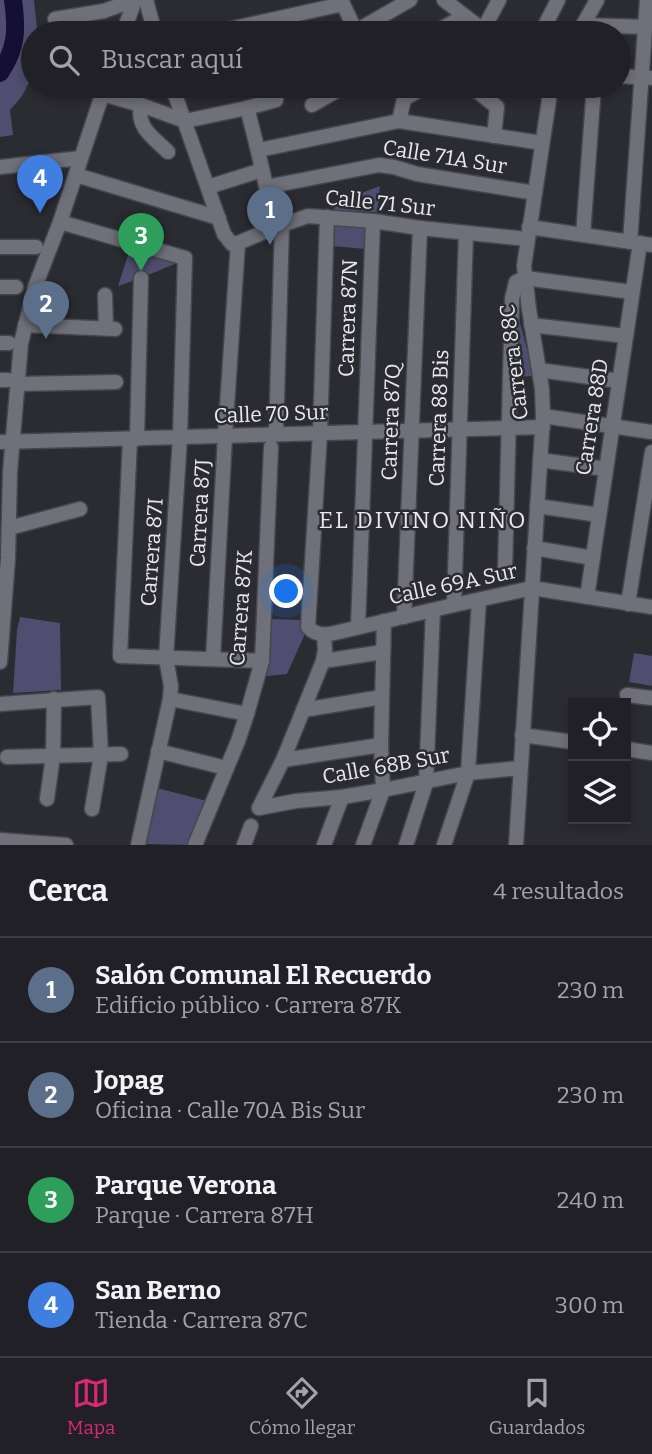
<!DOCTYPE html>
<html lang="es">
<meta charset="utf-8">
<style>
body{margin:0;font-family:Bitter,serif;background:#28282e;color:#f1f3f6}
.controls{position:absolute;right:21px;bottom:21px;display:grid;overflow:hidden;border-radius:0px;box-shadow:0 4px 10px #0003}
.controls button{width:63px;height:63px;display:grid;place-items:center;padding:0;border:0;border-bottom:2px solid #3d3e43;background:#202026;color:#f1f3f6;font:35px sans-serif}
.you{position:absolute;left:287px;top:592px;width:24px;height:24px;margin:-18px;border:5px solid #fff;border-radius:50%;background:#1a73e8;box-shadow:0 0 0 10px #1a73e833}
.badge{display:grid;place-items:center;width:46px;height:46px;border-radius:50%;background:#db2777;color:#fff;font-size:23px;font-weight:700}
.pin{position:absolute;translate:-50% -58px;filter:drop-shadow(0 2px 4px #0008)}
.pin::after{content:'';position:absolute;top:37px;width:24px;height:21px;background:inherit;clip-path:polygon(0 0,100% 0,50% 100%)}
.list{margin:0;padding:0;list-style:none}
h2{display:flex;justify-content:space-between;align-items:center;height:91px;margin:0;padding:0 28px;font-size:30px}
h2 small{font-size:23px;font-weight:400;color:#a2a3a7}
.list li{display:grid;grid-template-columns:46px 1fr auto;gap:21px;align-items:center;box-sizing:border-box;height:105px;padding:0 28px;border-top:2px solid #3d3e43}
.list b{display:block;font-size:26px;white-space:nowrap}
.list p{margin:0;font-size:23px;white-space:nowrap;color:#a2a3a7}
.list em{font-size:23px;font-style:normal;color:#a2a3a7}
.icon{flex:none;width:38px;height:38px;fill:none;stroke:currentColor;stroke-width:2;stroke-linecap:round;stroke-linejoin:round}
.map{position:relative;flex:none;width:652px;height:845px;overflow:hidden}
.search{position:absolute;background:#202026;box-shadow:0 4px 10px #0003;left:21px;right:21px;top:21px;height:77px;display:flex;align-items:center;gap:18px;box-sizing:border-box;padding:0 24px;border-radius:38px;color:#a2a3a7;font-size:26px}
.sheet{height:511px;background:#202026}
nav{display:flex;justify-content:space-around;align-items:center;box-sizing:border-box;height:98px;border-top:2px solid #3d3e43;background:#202026;font-size:19px;color:#a2a3a7}
nav a{display:grid;justify-items:center;gap:4px}
nav .on{color:#db2777}
.map>svg:first-child{display:block}
</style>
<div class="map">
<svg width="652" height="845" viewBox="0 0 652 845">
<rect width="100%" height="100%" fill="#2b2b32"/>
<g fill="#4f4e70">
<path d="M 0,0 L 34,0 L 37,28 L 50,25 L 48,33 L 33,33 L 33,75 L 22,96 L 10,110 L 13,135 L 0,137 Z"/>
<path d="M 380,186 L 377,212 L 335,211 L 333,204 Z"/>
<path d="M 333,222 L 367,224 L 366,249 L 332,246 Z"/>
<path d="M 130,249 L 177,263 L 141,278 L 118,286 Z"/>
<path d="M 515,304 L 534,376 L 514,377 Z"/>
<path d="M 20,617 L 60,623 L 61,690 L 13,693 L 17,630 Z"/>
<path d="M 270,619 L 304,620 L 304,636 L 287,674 L 267,676 Z"/>
<path d="M 634,653 L 652,656 L 652,686 L 629,682 Z"/>
<path d="M 157,788 L 207,801 L 191,845 L 144,844 Z"/>
</g>
<g fill="none" stroke-linecap="round" stroke-linejoin="round">
<path stroke="#151033" stroke-width="18" d="M 0,73 C 17,48 17,29 13,0"/>
<g stroke="#46464d" stroke-width="17">
<g id="minor">
<path d="M 146,0 L 155,33"/>
<path d="M 341,0 L 356,31 L 410,0"/>
<path d="M 444,0 L 487,33"/>
<path d="M 55,19 L 104,11 L 134,0"/>
<path d="M 584,25 L 645,27"/>
<path d="M 483,30 L 499,0"/>
<path d="M 579,32 L 597,0"/>
<path d="M 123,33 L 135,0"/>
<path d="M 212,33 L 343,4"/>
<path d="M 434,33 L 464,16"/>
<path d="M 541,33 L 558,0"/>
<path d="M 619,76 L 652,78"/>
<path d="M 172,86 L 224,234 L 232,244 L 238,243 L 276,227 L 308,216 L 373,221 L 420,228 L 527,239"/>
<path d="M 475,86 L 477,91 L 497,107 L 494,136"/>
<path d="M 103,94 L 141,105 L 185,121 L 247,108 L 276,100"/>
<path d="M 141,105 C 136,128 153,137 168,152"/>
<path d="M 312,105 L 345,86"/>
<path d="M 247,108 C 258,148 266,188 276,227"/>
<path d="M 399,121 L 404,99 L 426,86"/>
<path d="M 259,150 L 399,121 L 542,143"/>
<path d="M 0,167 L 81,158"/>
<path d="M 76,175 L 219,218"/>
<path d="M 208,187 L 262,170"/>
<path d="M 266,187 L 379,165 L 394,167 L 417,174 L 535,193"/>
<path d="M 327,217 L 320,433 L 308,627 C 314,634 321,635 330,634 L 454,605 L 532,588 L 652,607"/>
<path d="M 60,222 L 185,258 L 180,437 L 166,658 L 171,686 L 170,699 L 138,845"/>
<path d="M 529,227 L 652,245"/>
<path d="M 583,235 L 594,86"/>
<path d="M 630,242 L 647,0"/>
<path d="M 0,247 L 36,247"/>
<path d="M 0,287 L 16,287"/>
<path d="M 105,295 L 106,328"/>
<path d="M 25,325 L 115,329"/>
<path d="M 531,325 L 626,336"/>
<path d="M 0,343 L 9,343"/>
<path d="M 539,370 L 619,381"/>
<path d="M 0,380 L 8,380"/>
<path d="M 18,384 L 116,382"/>
<path d="M 543,416 L 652,432"/>
<path d="M 276,434 L 282,225"/>
<path d="M 130,439 L 120,656 L 262,661"/>
<path d="M 137,439 L 141,278"/>
<path d="M 0,442 L 543,427"/>
<path d="M 540,460 L 606,469"/>
<path d="M 537,506 L 599,515"/>
<path d="M 9,528 L 80,509"/>
<path d="M 534,548 L 593,558"/>
<path d="M 505,571 L 512,299 L 516,282 L 525,278 L 632,292"/>
<path d="M 587,597 L 640,243"/>
<path d="M 628,604 L 652,452"/>
<path d="M 454,605 L 466,233"/>
<path d="M 404,617 L 420,228"/>
<path d="M 358,627 L 373,221"/>
<path d="M 213,659 L 225,436 L 238,243"/>
<path d="M 323,661 L 383,652"/>
<path d="M 0,662 L 8,558 L 10,472 L 21,343 L 35,287 L 60,222 L 105,86"/>
<path d="M 627,695 L 652,698"/>
<path d="M 170,699 L 247,714"/>
<path d="M 0,704 L 98,697 L 101,755 L 92,809"/>
<path d="M 303,710 L 382,697"/>
<path d="M 522,735 L 573,742"/>
<path d="M 626,749 L 652,753"/>
<path d="M 158,751 L 226,768"/>
<path d="M 7,757 L 121,754"/>
<path d="M 283,760 L 381,745"/>
<path d="M 47,799 L 53,756 L 54,699"/>
<path d="M 259,808 L 296,801 L 342,797 L 383,790 L 468,773 L 520,768"/>
<path d="M 259,808 L 283,760 L 323,661 L 325,650 L 324,635"/>
<path d="M 0,840 L 66,845"/>
<path d="M 195,845 L 238,741 L 247,714 L 262,661 L 271,447"/>
<path d="M 244,845 L 251,826"/>
<path d="M 324,845 L 342,797"/>
<path d="M 363,845 L 383,790 L 381,745 L 384,621"/>
<path d="M 406,845 L 426,783 L 433,610"/>
<path d="M 444,845 L 468,773 L 479,600"/>
<path d="M 516,845 L 543,416 L 542,389 L 529,309 L 524,266 L 549,100 L 548,86"/>
</g>
</g>
<use href="#minor" stroke="#6f7079" stroke-width="14"/>
</g>
<g text-anchor="middle" dominant-baseline="central" stroke-width="5" stroke-linejoin="round" paint-order="stroke">
<g font-size="21" fill="#e8e8ed" stroke="#2b2b32">
<text transform="translate(445 157) rotate(9)">Calle 71A Sur</text>
<text transform="translate(380 203) rotate(6)">Calle 71 Sur</text>
<text transform="translate(348 318) rotate(-88)">Carrera 87N</text>
<text transform="translate(514 362) rotate(-97)">Carrera 88C</text>
<text transform="translate(271 414) rotate(-2)">Calle 70 Sur</text>
<text transform="translate(592 417) rotate(-81)">Carrera 88D</text>
<text transform="translate(439 418) rotate(-88)">Carrera 88 Bis</text>
<text transform="translate(391 422) rotate(-88)">Carrera 87Q</text>
<text transform="translate(200 513) rotate(-87)">Carrera 87J</text>
<text transform="translate(152 552) rotate(-86)">Carrera 87I</text>
<text transform="translate(453 584) rotate(-12)">Calle 69A Sur</text>
<text transform="translate(241 608) rotate(-86)">Carrera 87K</text>
<text transform="translate(386 766) rotate(-10)">Calle 68B Sur</text>
</g>
<g font-size="23" letter-spacing="2" fill="#e8e8ed" stroke="#2b2b32">
<text x="423" y="520">EL DIVINO NIÑO</text>
</g>
</g>
</svg>
<div class="controls">
<button><svg class="icon" aria-label="locate" viewBox="0 0 24 24"><circle cx="12" cy="12" r="6"/><path d="M12 2v4M12 18v4M2 12h4M18 12h4"/></svg></button>
<button><svg class="icon" aria-label="layers" viewBox="0 0 24 24"><path d="M12 4l9 5-9 5-9-5zM3 14l9 5 9-5"/></svg></button>
</div>
<div class="you"></div>
<div class="pin badge" style="left:270px;top:245px;background:#5c6f8a">1</div>
<div class="pin badge" style="left:46px;top:339px;background:#5c6f8a">2</div>
<div class="pin badge" style="left:141px;top:271px;background:#2e9e5b">3</div>
<div class="pin badge" style="left:40px;top:213px;background:#3f7fe0">4</div>
<div class="search"><svg class="icon" aria-label="search" viewBox="0 0 24 24"><circle cx="10" cy="10" r="6"/><path d="M15 15l6 6"/></svg>Buscar aquí</div>
</div>
<section class="sheet">
<h2>Cerca<small>4 resultados</small></h2>
<ul class="list">
<li><span class="badge" style="background:#5c6f8a">1</span><div><b>Salón Comunal El Recuerdo</b><p>Edificio público · Carrera 87K</p></div><em>230 m</em></li>
<li><span class="badge" style="background:#5c6f8a">2</span><div><b>Jopag</b><p>Oficina · Calle 70A Bis Sur</p></div><em>230 m</em></li>
<li><span class="badge" style="background:#2e9e5b">3</span><div><b>Parque Verona</b><p>Parque · Carrera 87H</p></div><em>240 m</em></li>
<li><span class="badge" style="background:#3f7fe0">4</span><div><b>San Berno</b><p>Tienda · Carrera 87C</p></div><em>300 m</em></li>
</ul>
</section>
<nav>
<a class="on"><svg class="icon" aria-label="map" viewBox="0 0 24 24"><path d="M3 6l6-2 6 2 6-2v14l-6 2-6-2-6 2zM9 4v14M15 6v14"/></svg>Mapa</a>
<a><svg class="icon" aria-label="directions" viewBox="0 0 24 24"><path d="M12 3l9 9-9 9-9-9zM9 14v-3h6M13 9l2 2-2 2"/></svg>Cómo llegar</a>
<a><svg class="icon" aria-label="saved" viewBox="0 0 24 24"><path d="M7 4h10v16l-5-4-5 4z"/></svg>Guardados</a>
</nav>
